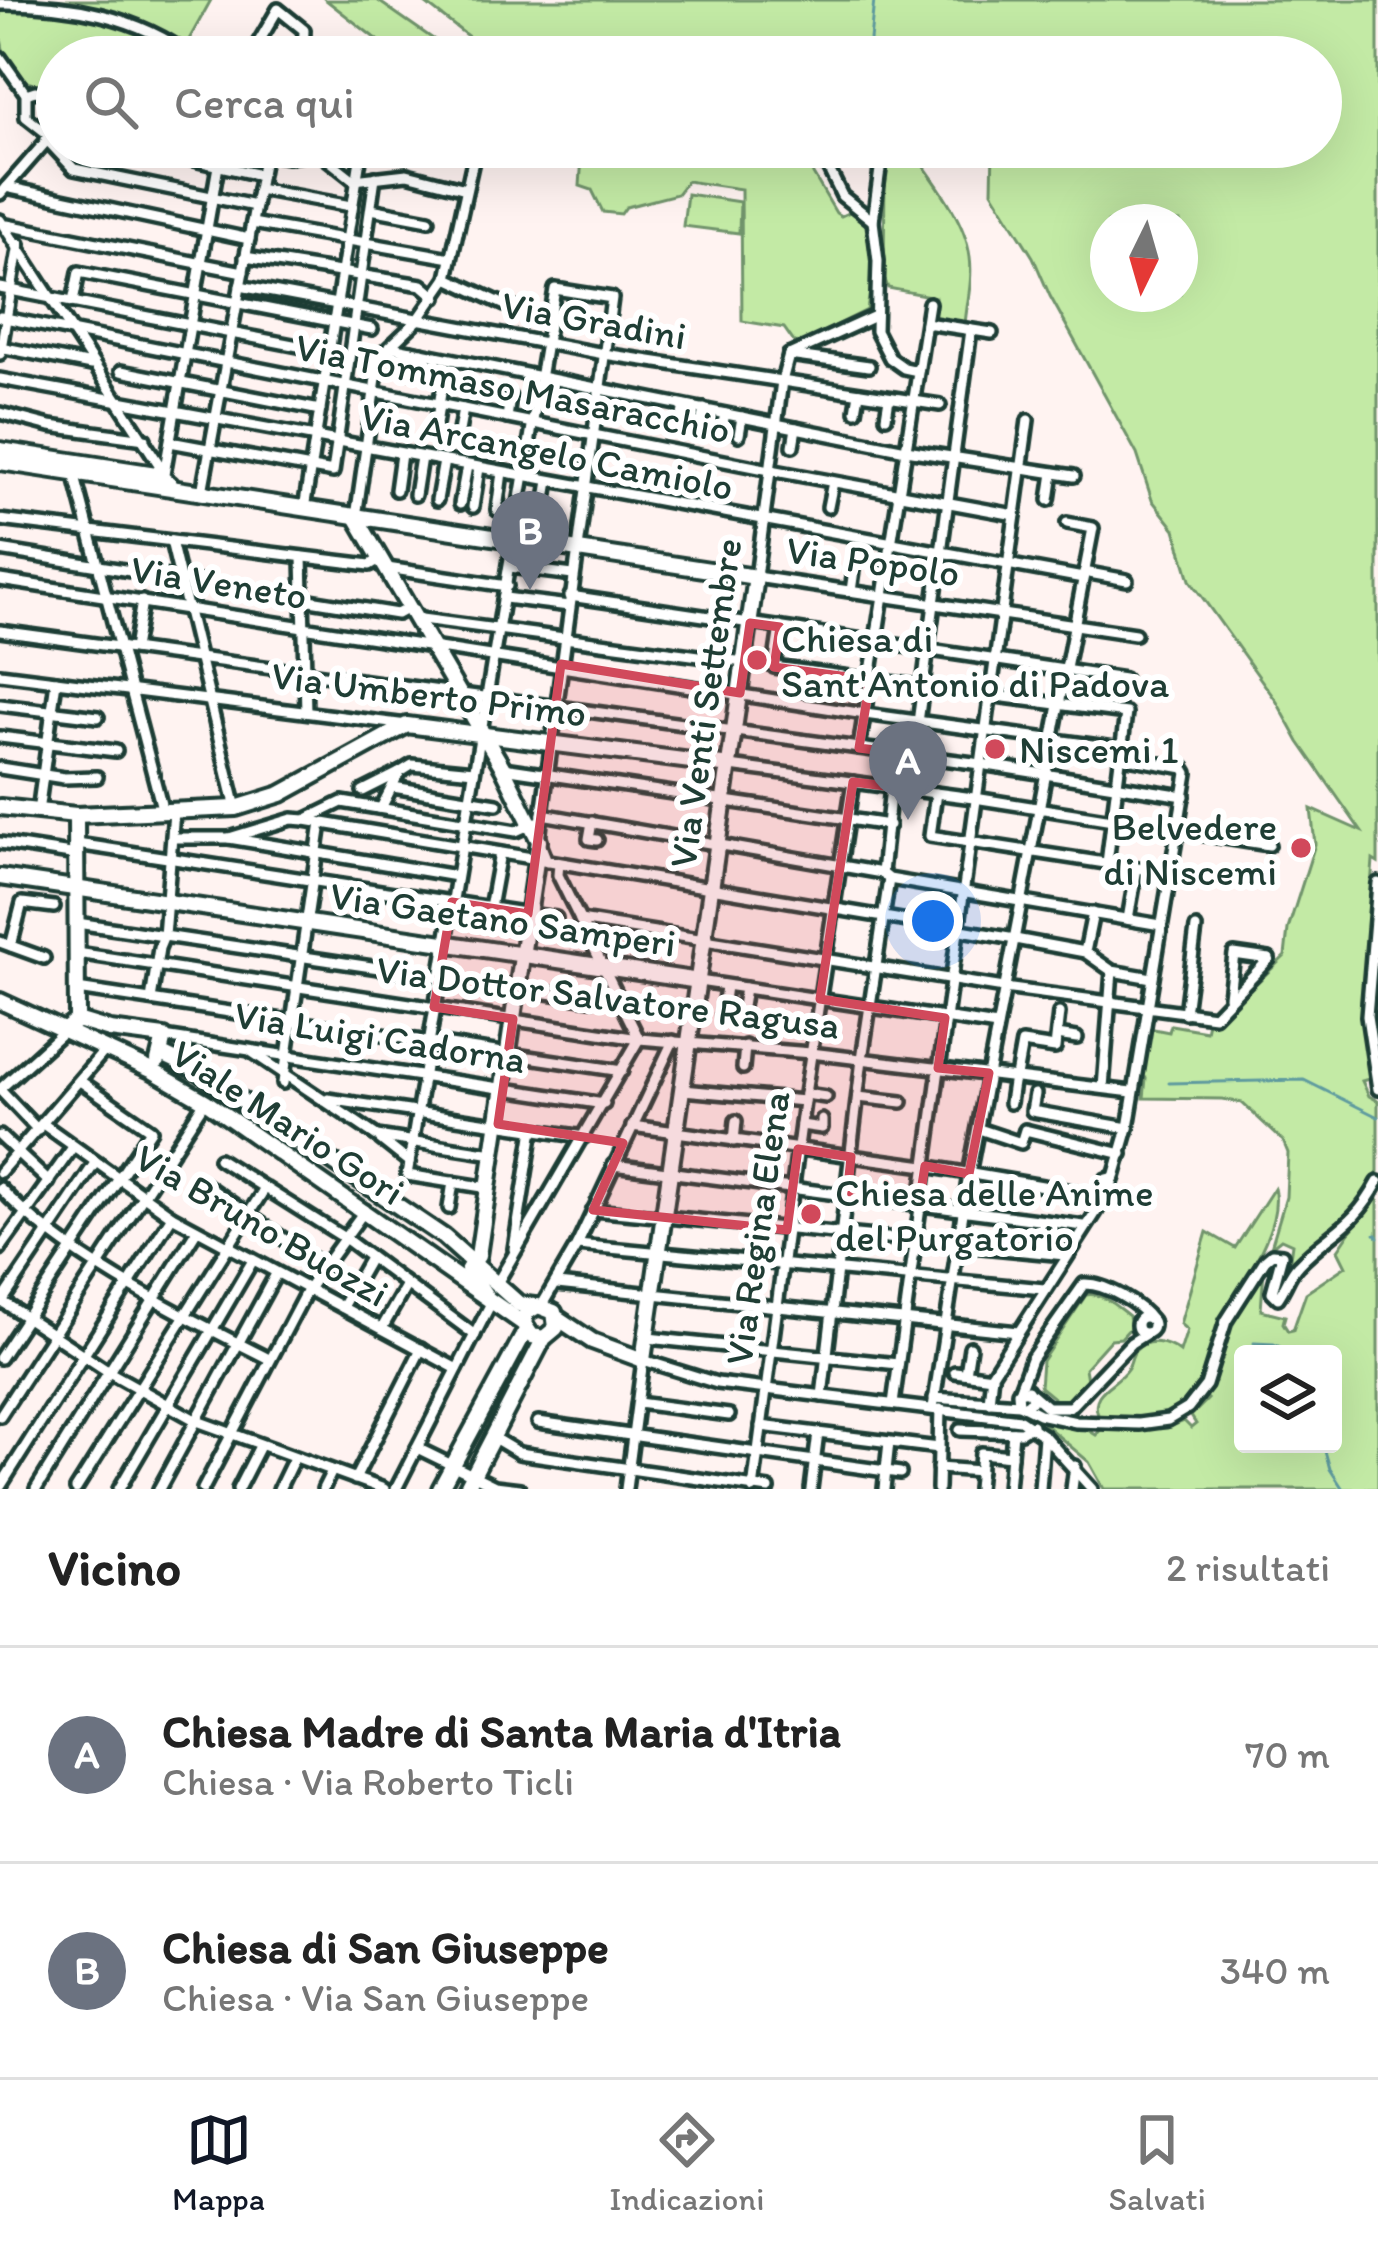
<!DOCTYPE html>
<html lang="it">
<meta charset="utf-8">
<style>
body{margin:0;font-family:Itim,sans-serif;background:#f6f6f6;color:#222}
.controls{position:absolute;right:36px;bottom:36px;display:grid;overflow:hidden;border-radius:12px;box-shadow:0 12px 48px #0002}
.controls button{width:108px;height:108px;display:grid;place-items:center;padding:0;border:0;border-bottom:3px solid #e0e0e0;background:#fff;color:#222;font:60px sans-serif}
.compass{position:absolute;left:1090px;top:204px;width:108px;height:108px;border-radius:50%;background:#fff;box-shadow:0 12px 48px #0002;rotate:185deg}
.you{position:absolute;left:933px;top:921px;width:42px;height:42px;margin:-30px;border:9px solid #fff;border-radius:50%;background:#1a73e8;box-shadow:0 0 0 18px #1a73e833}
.badge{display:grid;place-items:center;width:78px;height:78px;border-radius:50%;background:#111827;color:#fff;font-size:39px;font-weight:700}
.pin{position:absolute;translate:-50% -99px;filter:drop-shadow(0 3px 6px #0008)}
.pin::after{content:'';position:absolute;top:63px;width:42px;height:36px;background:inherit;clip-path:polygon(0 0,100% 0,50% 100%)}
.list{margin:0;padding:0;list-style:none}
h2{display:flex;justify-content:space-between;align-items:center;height:156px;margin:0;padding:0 48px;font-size:51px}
h2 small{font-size:39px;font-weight:400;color:#767676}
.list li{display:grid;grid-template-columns:78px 1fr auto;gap:36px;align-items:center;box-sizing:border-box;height:216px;padding:0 48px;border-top:3px solid #e0e0e0}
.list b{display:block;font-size:45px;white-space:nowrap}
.list p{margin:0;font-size:39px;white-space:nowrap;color:#767676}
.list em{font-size:39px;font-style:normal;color:#767676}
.icon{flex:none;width:66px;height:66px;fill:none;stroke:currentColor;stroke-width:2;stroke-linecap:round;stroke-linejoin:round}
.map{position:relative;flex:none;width:1378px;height:1489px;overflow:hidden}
.search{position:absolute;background:#fff;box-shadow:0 12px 48px #0002;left:36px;right:36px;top:36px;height:132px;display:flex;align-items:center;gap:30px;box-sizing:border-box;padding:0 42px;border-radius:66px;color:#767676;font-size:45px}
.sheet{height:588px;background:#fff}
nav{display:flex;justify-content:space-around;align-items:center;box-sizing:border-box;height:168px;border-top:3px solid #e0e0e0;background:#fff;font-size:33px;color:#767676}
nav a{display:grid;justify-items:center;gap:6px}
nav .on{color:#111827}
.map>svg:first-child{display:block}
</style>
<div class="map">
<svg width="1378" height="1489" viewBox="0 0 1378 1489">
<rect width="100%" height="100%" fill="#fff3f1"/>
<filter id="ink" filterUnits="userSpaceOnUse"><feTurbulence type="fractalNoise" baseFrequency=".00833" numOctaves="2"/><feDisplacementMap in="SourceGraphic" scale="24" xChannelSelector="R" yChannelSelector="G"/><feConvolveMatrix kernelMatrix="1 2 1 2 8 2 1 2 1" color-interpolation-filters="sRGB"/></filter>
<g filter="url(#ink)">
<g fill="#c3eaa5" stroke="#71946c" stroke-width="3" fill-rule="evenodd">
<path d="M 51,0 L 211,0 L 186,45 L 151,25 Z"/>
<path d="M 326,0 L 377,0 L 459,57 L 399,57 Z"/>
<path d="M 421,0 L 1378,0 L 1378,863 L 1373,860 L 1363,993 L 1372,1078 L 1362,1081 L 1369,1096 L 1378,1101 L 1378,1172 L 1372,1185 L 1354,1211 L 1289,1265 L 1292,1244 L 1281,1239 L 1271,1247 L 1286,1197 L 1288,1153 L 1283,1141 L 1242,1103 L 1222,1099 L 1144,1098 L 1146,1078 L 1141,1077 L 1149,1028 L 1169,1032 L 1171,1025 L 1206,1031 L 1208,1022 L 1216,1022 L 1285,956 L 1288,929 L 1315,844 L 1311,809 L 1361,831 L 1299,742 L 1277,702 L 1190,580 L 1175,529 L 1152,500 L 1137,454 L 1050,296 L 1033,257 L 992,191 L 993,147 L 1321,147 L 1321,57 L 879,57 L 872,51 L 863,54 L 853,45 C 808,43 756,63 713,51 L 709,55 L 609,57 L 586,46 L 470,38 ZM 1108,222 L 1180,222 L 1180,294 L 1108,294 Z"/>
<path d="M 0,7 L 49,7 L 154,37 L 144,57 L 57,57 L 57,93 C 4,78 0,59 0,7 Z"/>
<path d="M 577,147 L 806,147 L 813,174 L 836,213 L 841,216 L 850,212 L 867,226 L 873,272 L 867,310 L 800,343 L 794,342 L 784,328 L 742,321 L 741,189 L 687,181 L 677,194 L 626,207 L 621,214 L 603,212 L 592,190 L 580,186 L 582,156 Z"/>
<path d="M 891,147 L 910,147 C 932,178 965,218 970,257 C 973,279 967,302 965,324 L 933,319 L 935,297 L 888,288 L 884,277 L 885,173 Z"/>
<path d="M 687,194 L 740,202 L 739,233 L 683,226 Z"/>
<path d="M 1274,1188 C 1284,1227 1241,1284 1223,1317 C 1208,1347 1209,1388 1180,1409 C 1158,1424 1122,1424 1098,1415 C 1089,1390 1116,1386 1127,1369 C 1131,1364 1131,1356 1135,1351 C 1148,1336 1168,1343 1180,1352 L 1187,1330 L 1180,1324 L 1207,1232 L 1235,1248 Z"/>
<path d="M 1378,1191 L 1378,1489 L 1104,1489 L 1089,1462 L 1044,1424 L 1046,1421 L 1080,1425 L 1096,1435 L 1103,1427 L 1167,1428 L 1184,1421 L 1191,1428 L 1196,1424 L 1191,1416 L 1208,1399 L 1205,1396 L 1236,1310 L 1264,1270 L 1261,1310 L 1285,1316 L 1283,1323 L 1288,1331 L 1293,1330 L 1306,1293 L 1346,1266 L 1338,1250 ZM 1243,1354 L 1333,1354 L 1333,1444 L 1243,1444 Z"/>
<path d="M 1086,1295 C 1102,1292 1117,1307 1129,1316 L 1131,1327 L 1121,1338 L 1111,1339 L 1085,1368 L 1087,1380 L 1068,1400 L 1057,1401 L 1040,1387 L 1042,1361 Z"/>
</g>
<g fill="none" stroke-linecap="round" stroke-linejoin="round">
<g stroke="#5f9b9f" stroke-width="3">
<path d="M 870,40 L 874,0"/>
<path d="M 1169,1083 L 1304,1080 L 1378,1117"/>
<path d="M 1375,1234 L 1378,1237"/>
<path d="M 1254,1343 L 1274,1344 L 1295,1354"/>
<path d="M 1323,1444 L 1330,1469 L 1343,1489"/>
</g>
<g stroke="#1f3d34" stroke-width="18">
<g id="street">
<path d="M 0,4 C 65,3 140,16 191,57"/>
<path d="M 0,57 L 26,94 L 26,117 L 49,135"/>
<path d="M 250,57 L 278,9 L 304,30 L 303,57"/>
<path d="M 26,94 L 35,91 L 57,96"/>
<path d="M 46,139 L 74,169 L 255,206"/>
<path d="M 136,147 L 260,175"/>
<path d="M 312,147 L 354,180"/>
<path d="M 818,147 L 842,196 L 873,221"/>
<path d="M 883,147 L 873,221 L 878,261 L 876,331 L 890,358 L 904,368 L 918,371"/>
<path d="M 264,153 L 288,157 L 309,154 L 313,148"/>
<path d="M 354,180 L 407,174 L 466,189"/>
<path d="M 6,187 L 249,239"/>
<path d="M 258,189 L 351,206"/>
<path d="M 0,194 L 57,129"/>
<path d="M 371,209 L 429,220"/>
<path d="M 0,220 L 164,472"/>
<path d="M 252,223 L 451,258"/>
<path d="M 7,225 L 243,272"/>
<path d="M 245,257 L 422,285 L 436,297"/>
<path d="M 447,278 L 505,305 L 550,320"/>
<path d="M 240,286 L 604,354 L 940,405"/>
<path d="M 0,288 L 329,352"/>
<path d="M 73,302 L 79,272 L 372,329"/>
<path d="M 0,317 L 770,470 L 1015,515"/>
<path d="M 926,323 L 992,333"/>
<path d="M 0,347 L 91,365"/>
<path d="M 391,347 L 906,450 L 1074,476"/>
<path d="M 411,351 L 407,371 L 418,373 L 422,353"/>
<path d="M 0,354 L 19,244"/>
<path d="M 789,355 L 782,381 L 756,577 L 1135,634"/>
<path d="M 789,355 L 875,316"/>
<path d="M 789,355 L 869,366"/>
<path d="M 121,371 L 320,410"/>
<path d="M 0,379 L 1083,578"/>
<path d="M 856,411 L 859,393"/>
<path d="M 0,413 L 50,426 L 145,439"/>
<path d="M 886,417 L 889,398"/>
<path d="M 507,418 L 510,397"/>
<path d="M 1028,420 L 981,764 L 1184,796"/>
<path d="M 680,424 L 684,406"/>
<path d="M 700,428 L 704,409"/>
<path d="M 435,431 L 441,393"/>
<path d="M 721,432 L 725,414"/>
<path d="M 739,435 L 742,417"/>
<path d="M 458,437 L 463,409"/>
<path d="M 170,442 L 333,472 L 375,177"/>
<path d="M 793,446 L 796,428"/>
<path d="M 502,472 L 497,510 L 519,513"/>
<path d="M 74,473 L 163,812"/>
<path d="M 163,480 L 218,166"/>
<path d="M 396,490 L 401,454"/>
<path d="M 202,492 L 266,147"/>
<path d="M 415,495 L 421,457"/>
<path d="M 437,500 L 444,461"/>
<path d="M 1049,500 L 1053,473"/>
<path d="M 460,504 L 467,466"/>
<path d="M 473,507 L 479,468"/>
<path d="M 828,507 L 833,482"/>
<path d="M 304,509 L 362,147"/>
<path d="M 543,516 L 549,481"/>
<path d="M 356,517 L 379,357 L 418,320 L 447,278 L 476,147"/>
<path d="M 0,520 L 370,565 L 381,558"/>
<path d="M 171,541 L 236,808"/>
<path d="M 0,550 L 397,614 L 408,608"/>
<path d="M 302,557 L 306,712"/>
<path d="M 510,567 L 573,575"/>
<path d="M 387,568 L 507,586"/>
<path d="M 1084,572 L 1127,580"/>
<path d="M 0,580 L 865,714 L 1122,749"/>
<path d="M 851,591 L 854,570"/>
<path d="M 570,596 L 1124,679"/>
<path d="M 505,598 L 569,606"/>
<path d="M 414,618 L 744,662"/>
<path d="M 780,627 L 774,667 L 1126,713 L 1107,863"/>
<path d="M 0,631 L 859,748 L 929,303"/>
<path d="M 134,649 L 142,601"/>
<path d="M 0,674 L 407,725"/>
<path d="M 0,705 L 98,717"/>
<path d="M 0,737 L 116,751"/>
<path d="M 859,748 L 981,764 L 893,1404"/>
<path d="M 730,766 L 981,799 L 1269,845"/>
<path d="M 0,768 L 64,778 L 97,777"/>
<path d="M 503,768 L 889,825"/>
<path d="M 393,787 L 497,804"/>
<path d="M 909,789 L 971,330"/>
<path d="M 363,791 L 399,773"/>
<path d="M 936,793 L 930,836 L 1170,873"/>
<path d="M 381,808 L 399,773 L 412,765 L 474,771"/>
<path d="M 38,812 L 56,681"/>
<path d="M 542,814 L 882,873 L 889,879 L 1161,925"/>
<path d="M 305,820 L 1015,939 L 1085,952 L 1112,971 L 1152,978"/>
<path d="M 592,822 L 589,839 L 597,840"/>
<path d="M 175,838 L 229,838 L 456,876"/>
<path d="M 229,838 L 292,819 L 305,820 L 342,802 L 516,831 L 536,822"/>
<path d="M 0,843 L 77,855"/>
<path d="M 77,844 L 556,918"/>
<path d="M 882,873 L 891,787"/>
<path d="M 1378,883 L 1367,1016 L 1378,1089"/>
<path d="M 490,908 L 500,853"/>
<path d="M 1128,919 L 1137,868"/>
<path d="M 580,920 L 1004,988 L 1214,1016 L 1269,959"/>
<path d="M 77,923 L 439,977"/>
<path d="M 0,942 L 44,958"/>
<path d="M 11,946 L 22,903 L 54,907"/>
<path d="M 1085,952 L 1093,913"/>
<path d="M 77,953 L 639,1039 L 811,1053 L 1132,1092"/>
<path d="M 699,981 L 997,1026"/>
<path d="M 77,989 L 622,1071"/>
<path d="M 518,989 L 591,999"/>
<path d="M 1229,996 L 1234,954 L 1269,959"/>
<path d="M 151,1000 L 159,948 L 164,936 L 174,811"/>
<path d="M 1185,1013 L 1196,928"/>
<path d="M 722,1016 L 726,986"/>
<path d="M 740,1019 L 745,988"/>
<path d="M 1057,1035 L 1077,1038"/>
<path d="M 164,1037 L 604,1104"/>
<path d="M 252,1052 L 377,1136 L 493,1154"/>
<path d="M 743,1068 L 745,1046"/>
<path d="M 1016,1076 L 1022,1043 L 1055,1048 L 1059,1013"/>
<path d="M 283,1083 L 321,823"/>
<path d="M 1103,1088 L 1112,971"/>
<path d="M 0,1089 L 65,1030"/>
<path d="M 0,1090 L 38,1130"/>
<path d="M 683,1090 L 804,1101"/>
<path d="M 805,1094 L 826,1097"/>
<path d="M 1035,1094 L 1032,1111 L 1128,1128"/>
<path d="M 858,1097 L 902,1102"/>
<path d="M 328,1099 L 584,1137"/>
<path d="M 1010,1103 L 1014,1076"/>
<path d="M 43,1124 L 172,1216 L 457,1369"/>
<path d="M 801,1125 L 822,1128 L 822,1120"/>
<path d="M 632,1126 L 925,1166 L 1090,1194 L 1101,1191 L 1106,1179 L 1114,1177"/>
<path d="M 979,1129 L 1021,1143 L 1025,1130 L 1122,1154"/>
<path d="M 0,1136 L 49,1182"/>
<path d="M 380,1139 L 409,1162"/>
<path d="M 734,1141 L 736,1121"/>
<path d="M 771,1145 L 773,1123"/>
<path d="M 219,1159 L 346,1239 L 475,1335"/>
<path d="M 613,1165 L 1084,1226"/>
<path d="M 0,1172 L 106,1049"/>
<path d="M 198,1180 L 326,1268"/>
<path d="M 0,1188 C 66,1259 182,1315 269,1359"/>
<path d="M 489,1188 L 407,1175 L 555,289 L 612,298 L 542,814 L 539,841 L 547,861"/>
<path d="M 449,1208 L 453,1182"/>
<path d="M 593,1210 L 1065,1255"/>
<path d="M 577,1245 L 1044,1289"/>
<path d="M 0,1249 L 73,1147"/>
<path d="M 514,1249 L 533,1129"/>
<path d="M 557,1284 L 1018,1332"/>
<path d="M 496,1285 L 639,1039 L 558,875 L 559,863"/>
<path d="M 0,1300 L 109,1372 L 197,1421 L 384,1489"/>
<path d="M 1,1303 L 95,1163"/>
<path d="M 542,1305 L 577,1245 L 673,1041"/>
<path d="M 342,1307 L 370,1258"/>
<circle cx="1145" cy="1325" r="8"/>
<path d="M 382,1328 L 406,1286"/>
<path d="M 648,1338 L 898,1364"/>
<path d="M 0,1358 L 151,1130 L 80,1081"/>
<path d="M 955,1372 L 992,1377"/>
<path d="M 966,1373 L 970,1347"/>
<path d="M 1019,1391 L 1031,1359 L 1084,1284 C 1105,1283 1140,1304 1152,1321"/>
<path d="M 1032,1394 L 1047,1407 L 1069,1407"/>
<path d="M 822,1396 L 862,1059 L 889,879"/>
<path d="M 934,1398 L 1019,1404 L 1039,1414 L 1076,1422 L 1139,1424 L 1168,1420 L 1188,1408 L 1206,1385 L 1226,1321 L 1265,1260 L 1272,1254 L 1282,1255 L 1272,1292 L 1278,1298 C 1286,1287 1289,1274 1298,1265 C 1330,1231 1353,1229 1378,1182"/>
<path d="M 989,1402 L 992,1374 L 1109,1192 L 1114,1177 L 1128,1128 L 1187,773 L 1184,768 L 1121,757"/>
<path d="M 638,1403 L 729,1415"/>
<path d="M 1019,1404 L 1018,1392 L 1028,1390 L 1033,1400 L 1023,1406"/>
<path d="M 1072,1405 L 1131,1343 L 1147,1333"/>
<path d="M 933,1408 L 969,1174 L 1093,528 L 1067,523"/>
<path d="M 0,1416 L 205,1101"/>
<path d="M 538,1422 L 900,1473"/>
<path d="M 761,1426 L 939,1448"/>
<path d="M 960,1430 L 1021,1432 L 1032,1425"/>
<path d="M 494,1438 L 519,1453 L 769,1489"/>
<path d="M 417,1448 L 495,1486 L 520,1489"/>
<path d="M 938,1468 L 980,1471"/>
<path d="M 355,1479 L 421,1349"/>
<path d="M 0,1487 L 172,1216"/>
<path d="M 36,1489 L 197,1230"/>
<path d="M 76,1489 L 265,1188"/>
<path d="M 119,1489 L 252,1262"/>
<path d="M 159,1489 L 276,1274"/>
<path d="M 203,1489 L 307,1290 L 365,1210"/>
<path d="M 238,1489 L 260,1446"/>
<path d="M 279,1489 L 294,1458"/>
<path d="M 323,1489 L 332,1471"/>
<path d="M 396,1489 L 492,1301"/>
<path d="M 626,1489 L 643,1360 L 717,1383 L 1020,1420 L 1044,1436 L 1092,1489"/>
<path d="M 753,1489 L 805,1094 L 853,782"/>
<path d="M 811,1489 L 818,1433"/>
<path d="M 884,1489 L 889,1442"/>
<path d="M 938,1489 L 940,1409"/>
<path d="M 978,1489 L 981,1453 L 1011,1456"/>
<path d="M 1008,1489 L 1013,1432"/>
<path d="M 1040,1489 L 1044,1436"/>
<path d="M 1072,1489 L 1075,1466"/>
</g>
</g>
<g stroke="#1f3d34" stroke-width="22">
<g id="secondary">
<path d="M 0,450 L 156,474 L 170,484"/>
<path d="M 0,462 L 756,577 L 643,1360 L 592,1341 L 556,1317"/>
<path d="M 356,517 L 503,768 L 539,841 L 478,1256 L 468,1269 L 486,1296"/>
<path d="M 0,807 L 76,815 L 236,808 L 281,794 L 407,725 L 730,766"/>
<path d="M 0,877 L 699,981"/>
<path d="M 0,1001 L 153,1071 L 205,1101 L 524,1324"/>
<path d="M 77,1020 L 110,1030 L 164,1037 L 158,1061"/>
<path d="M 65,1030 L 77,1020 L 76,815"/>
<path d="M 162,1054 L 198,1071 L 444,1237 L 519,1304 L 534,1306"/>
<path d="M 440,1489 L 526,1330"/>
<path d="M 466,1489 L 544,1338 L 556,1328 L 554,1312 L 538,1306 L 526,1313 L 524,1324 L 532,1336 L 544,1338"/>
</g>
</g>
<use href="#street" stroke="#fff" stroke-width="9"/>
<use href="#secondary" stroke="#fff" stroke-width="14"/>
</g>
</g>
<path fill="#d1495b" fill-opacity="0.2" stroke="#d1495b" stroke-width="9" stroke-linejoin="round" d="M 750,623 L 780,627 L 774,667 L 870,680 L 859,748 L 914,755 L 909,789 L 853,782 L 820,999 L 945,1018 L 938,1068 L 989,1073 L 969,1174 L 925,1166 L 919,1204 L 847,1196 L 851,1157 L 798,1149 L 787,1230 L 593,1210 L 623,1143 L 498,1124 L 513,1019 L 434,1007 L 452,902 L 528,914 L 561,664 L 740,693 Z"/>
<g fill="#d1495b" stroke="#fff" stroke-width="4.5">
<circle cx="757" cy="660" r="12"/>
<circle cx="995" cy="749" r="12"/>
<circle cx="1301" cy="848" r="12"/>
<circle cx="811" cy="1214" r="12"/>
</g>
<g text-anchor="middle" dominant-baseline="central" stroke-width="12" stroke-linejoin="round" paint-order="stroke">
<g font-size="39" fill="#1f3d34" stroke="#fff">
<text transform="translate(594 320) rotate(10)">Via Gradini</text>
<text transform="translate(513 388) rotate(11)">Via Tommaso Masaracchio</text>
<text transform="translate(547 451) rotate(11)">Via Arcangelo Camiolo</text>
<text transform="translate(873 561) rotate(8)">Via Popolo</text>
<text transform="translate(219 582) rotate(9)">Via Veneto</text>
<text transform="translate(429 694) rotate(7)">Via Umberto Primo</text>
<text transform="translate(705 703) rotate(-82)">Via Venti Settembre</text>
<text transform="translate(503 919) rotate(8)">Via Gaetano Samperi</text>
<text transform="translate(608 997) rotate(7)">Via Dottor Salvatore Ragusa</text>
<text transform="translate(380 1037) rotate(9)">Via Luigi Cadorna</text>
<text transform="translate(288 1122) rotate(33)">Viale Mario Gori</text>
<text transform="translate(262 1225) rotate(30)">Via Bruno Buozzi</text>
<text transform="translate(757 1228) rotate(-82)">Via Regina Elena</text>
</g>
<g font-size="39" fill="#1f3d34" stroke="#fff" text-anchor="start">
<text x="781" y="638">Chiesa di<tspan x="781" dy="45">Sant'Antonio di Padova</tspan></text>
<text x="1019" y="749">Niscemi 1</text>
<text x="1277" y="826" text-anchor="end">Belvedere<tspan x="1277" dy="45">di Niscemi</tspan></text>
<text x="835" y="1192">Chiesa delle Anime<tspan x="835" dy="45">del Purgatorio</tspan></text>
</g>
</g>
</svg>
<div class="controls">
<button><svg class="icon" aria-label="layers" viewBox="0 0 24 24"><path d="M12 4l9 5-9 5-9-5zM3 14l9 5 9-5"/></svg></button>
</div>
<svg class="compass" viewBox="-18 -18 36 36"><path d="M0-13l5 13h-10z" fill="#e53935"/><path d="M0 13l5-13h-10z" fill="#767676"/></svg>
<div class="you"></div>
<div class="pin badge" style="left:908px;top:820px;background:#6b7280">A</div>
<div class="pin badge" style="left:530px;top:590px;background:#6b7280">B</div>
<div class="search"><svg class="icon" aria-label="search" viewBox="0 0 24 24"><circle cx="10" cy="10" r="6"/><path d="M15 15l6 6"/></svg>Cerca qui</div>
</div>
<section class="sheet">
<h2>Vicino<small>2 risultati</small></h2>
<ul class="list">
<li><span class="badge" style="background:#6b7280">A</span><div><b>Chiesa Madre di Santa Maria d'Itria</b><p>Chiesa · Via Roberto Ticli</p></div><em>70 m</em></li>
<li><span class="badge" style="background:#6b7280">B</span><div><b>Chiesa di San Giuseppe</b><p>Chiesa · Via San Giuseppe</p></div><em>340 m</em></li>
</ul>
</section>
<nav>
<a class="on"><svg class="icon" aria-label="map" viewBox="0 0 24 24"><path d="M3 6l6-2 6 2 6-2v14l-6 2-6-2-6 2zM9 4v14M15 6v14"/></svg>Mappa</a>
<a><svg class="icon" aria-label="directions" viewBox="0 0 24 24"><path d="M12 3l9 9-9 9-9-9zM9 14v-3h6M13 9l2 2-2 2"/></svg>Indicazioni</a>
<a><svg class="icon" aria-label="saved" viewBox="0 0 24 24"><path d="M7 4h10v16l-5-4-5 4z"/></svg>Salvati</a>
</nav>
